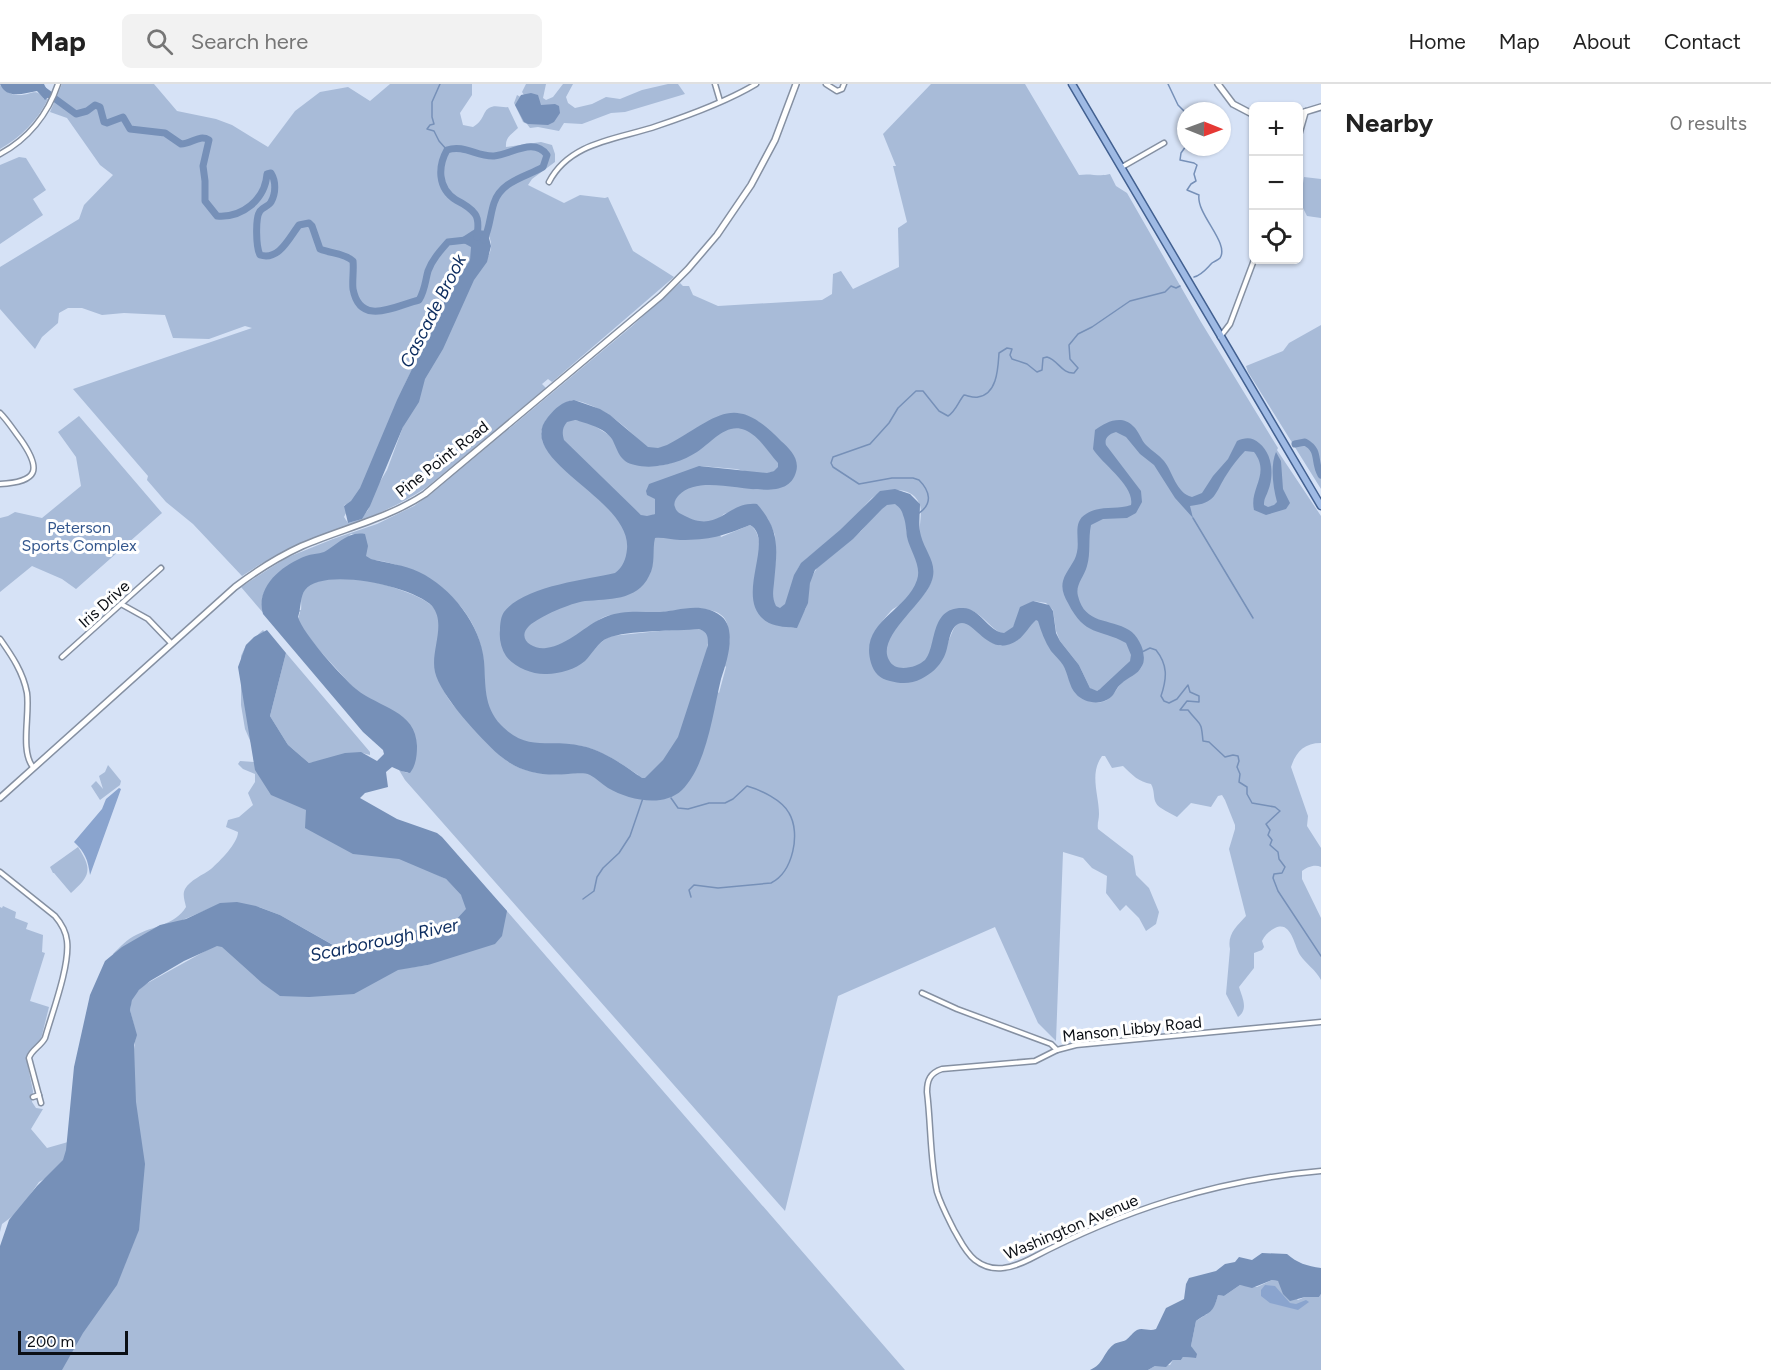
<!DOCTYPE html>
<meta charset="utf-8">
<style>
body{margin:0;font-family:Figtree,sans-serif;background:#f2f2f2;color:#222}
.controls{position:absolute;right:18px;top:18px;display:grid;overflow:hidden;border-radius:9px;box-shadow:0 2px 4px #0004}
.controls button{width:54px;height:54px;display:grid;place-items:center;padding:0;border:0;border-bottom:2px solid #e0e0e0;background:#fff;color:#222;font:30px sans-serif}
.compass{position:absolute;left:1177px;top:18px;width:54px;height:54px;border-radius:50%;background:#fff;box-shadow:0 2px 4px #0004;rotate:91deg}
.scale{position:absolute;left:18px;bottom:15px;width:110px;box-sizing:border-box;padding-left:6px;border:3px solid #0b0f15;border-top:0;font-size:16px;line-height:21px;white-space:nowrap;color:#0b0f15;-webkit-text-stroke:4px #fff;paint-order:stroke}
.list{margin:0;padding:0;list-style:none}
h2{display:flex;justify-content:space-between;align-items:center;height:78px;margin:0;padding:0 24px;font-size:26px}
h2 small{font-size:20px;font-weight:400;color:#767676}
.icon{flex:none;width:33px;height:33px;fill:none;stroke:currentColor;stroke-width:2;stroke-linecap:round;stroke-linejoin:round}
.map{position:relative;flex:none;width:1321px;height:1286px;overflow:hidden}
header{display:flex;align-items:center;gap:36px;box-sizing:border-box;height:84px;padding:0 30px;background:#fff;border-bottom:2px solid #e0e0e0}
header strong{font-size:28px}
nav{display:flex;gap:33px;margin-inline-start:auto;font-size:21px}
.search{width:420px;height:54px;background:#f2f2f2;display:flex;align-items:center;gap:15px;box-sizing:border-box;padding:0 21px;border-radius:9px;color:#767676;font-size:22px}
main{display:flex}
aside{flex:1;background:#fff}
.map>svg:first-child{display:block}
</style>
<header>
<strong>Map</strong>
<div class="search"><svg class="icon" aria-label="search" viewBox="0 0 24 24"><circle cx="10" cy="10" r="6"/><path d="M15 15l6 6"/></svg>Search here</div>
<nav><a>Home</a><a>Map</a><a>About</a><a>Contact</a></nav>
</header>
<main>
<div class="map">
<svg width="1321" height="1286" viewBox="0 0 1321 1286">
<rect width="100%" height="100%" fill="#d6e2f6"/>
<g fill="#a8bbd8" fill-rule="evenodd">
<path d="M 62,0 L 154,0 L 177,27 L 216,35 L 232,41 L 268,63 L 295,27 L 320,8 L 348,3 L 370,17 L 390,0 L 472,0 L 472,11 L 460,29 L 463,41 L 473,43 C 484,37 483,27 489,24 C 495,20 502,24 508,23 L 518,44 C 512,50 505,53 506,63 L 541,58 L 552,61 L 555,70 L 555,78 L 532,95 L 528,101 L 564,119 L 580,111 L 605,114 L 608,113 L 633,167 L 674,193 L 552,298 L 548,295 L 542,300 L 546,304 L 427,403 C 369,442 299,452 242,492 L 193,440 L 166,418 L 147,396 L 148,392 L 73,305 L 252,244 L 245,242 L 209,255 L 173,254 L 165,231 L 124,229 L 102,231 L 82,224 L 68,224 L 59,229 L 58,239 L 42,253 L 35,265 L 0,225 L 0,183 L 79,135 L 84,121 L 113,91 L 100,81 L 67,34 L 50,28 ZM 475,145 C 486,146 492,152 491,164 C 489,176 481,178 476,187 C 464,206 457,228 447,248 L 445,257 L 425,290 L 417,317 L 404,340 L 387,386 L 372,411 L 368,426 L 361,435 L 348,439 L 344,433 L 347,427 L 344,421 C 348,420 350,420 353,418 C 364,408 389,340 394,324 L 399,319 L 405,300 L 447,211 L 470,176 L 472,169 L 475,167 L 475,164 L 459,156 L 468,152 Z"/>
<path d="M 526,0 L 546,0 L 543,14 L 546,16 L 553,13 L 563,0 L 573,0 L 566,13 L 568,19 L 575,24 L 592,20 L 606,13 L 620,15 L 642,6 L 668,0 L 678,0 L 685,10 L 625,28 L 611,29 L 582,40 L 564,39 L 559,47 L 538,43 L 530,44 L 527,40 L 523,38 L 514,19 L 517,11 L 528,17 L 522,8 Z"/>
<path d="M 931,0 L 1025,0 L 1079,91 C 1091,89 1099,93 1110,90 L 1116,102 L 1127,109 L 1201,238 L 1278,364 L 1277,366 L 1321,432 L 1321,659 C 1304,659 1296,668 1291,683 L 1308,732 L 1307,742 L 1321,764 L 1321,783 C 1315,780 1307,783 1302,787 L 1302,795 L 1321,834 L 1321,896 C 1316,886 1306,880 1300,871 C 1294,861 1291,836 1275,844 C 1269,847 1265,851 1262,857 L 1264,863 L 1262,866 L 1254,869 L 1254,884 L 1239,903 C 1242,913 1249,925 1238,933 L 1226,910 L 1230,865 C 1227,850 1237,842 1246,832 L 1229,765 L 1235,745 L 1235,741 L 1225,716 L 1222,711 L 1218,712 L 1211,723 L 1191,719 L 1177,733 C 1172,730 1158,724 1156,719 C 1153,714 1155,707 1151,700 C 1139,698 1132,691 1123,682 L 1112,684 L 1105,672 L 1102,672 C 1089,690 1099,711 1099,730 C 1099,736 1097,739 1098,745 L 1133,772 L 1136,791 L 1149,804 L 1159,828 L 1156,840 L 1146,847 L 1139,834 L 1126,821 L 1120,827 L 1106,809 L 1107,792 L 1092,784 L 1083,774 L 1063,768 L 1056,957 L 1038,939 L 995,843 L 838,912 L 785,1127 L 405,696 L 399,686 L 408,689 L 405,680 L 409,678 L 412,683 L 414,681 L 411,652 L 402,637 L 363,614 L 321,568 L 303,546 L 298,535 L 300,528 L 296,526 L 301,526 C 302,518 299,509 305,504 C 313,496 337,493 348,493 C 368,495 421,509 433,523 C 450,541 432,563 436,584 C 439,598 446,615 457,625 C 460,628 465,629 467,633 C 476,644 493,666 503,674 C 526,693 563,693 590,686 C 606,700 626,714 648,714 C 698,714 705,645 714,608 L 716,606 L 719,609 L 726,583 L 724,581 L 730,555 L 728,552 C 733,511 674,528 653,529 C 641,529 612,528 602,534 C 590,540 561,570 550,571 C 537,571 522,560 521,547 C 536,529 564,521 586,514 C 591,512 598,514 604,513 C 622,510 647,500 652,480 C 654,472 652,461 652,452 L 656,448 L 680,453 L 707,453 L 720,451 L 721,453 L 750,441 C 762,448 760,471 759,484 C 758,490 755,496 754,502 C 751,530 771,540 794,544 L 806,524 L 810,496 L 817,484 L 861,447 L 880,425 L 888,420 L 900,420 C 908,432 905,443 908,455 C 912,468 921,481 919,495 C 917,503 907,516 901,520 C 897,523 893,524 890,528 C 875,544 864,566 877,586 C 883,594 891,597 901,597 C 939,596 941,573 954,544 L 958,539 L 964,537 C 978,544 985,558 1001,562 L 1018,556 L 1035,535 L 1039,534 L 1043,550 L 1054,564 L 1055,569 L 1068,583 L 1076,610 C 1085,612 1092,620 1102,618 C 1115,614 1116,602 1126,595 C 1131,591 1137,590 1141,584 C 1144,578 1144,571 1143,566 C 1126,578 1114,599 1095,608 L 1090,604 L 1079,581 L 1060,557 L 1056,547 L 1053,526 L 1046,519 L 1033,517 L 1021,525 L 1012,546 L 1002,550 C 991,544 984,533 973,527 C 956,519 940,533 935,550 C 933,556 934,562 932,568 C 926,582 907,588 893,585 C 859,563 922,523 931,498 C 936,482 925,470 921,455 C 917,444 924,429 919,419 C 911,401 883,404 871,415 C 862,424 854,436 845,444 C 831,457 815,466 802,479 C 790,492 791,519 781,527 L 774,523 L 771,514 L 776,472 L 775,451 L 768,435 L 758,425 L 749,422 L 724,430 L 714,439 L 704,439 L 693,437 L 668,427 L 666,423 L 681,406 L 694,397 L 729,400 L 758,406 L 778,404 L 793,394 L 795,381 L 785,362 L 759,338 L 743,330 L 733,329 L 669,363 C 662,361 658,368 646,363 C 625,342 603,321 572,316 L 563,320 L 546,336 L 541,348 L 543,359 L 551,371 L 576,391 L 618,432 L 628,445 L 628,478 L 625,487 L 621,489 C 603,492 587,496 570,501 C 543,509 522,513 504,534 C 501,550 500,566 514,577 C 537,593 565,589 587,572 C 597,564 599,558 611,552 L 679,545 C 689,547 702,540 709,552 L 705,581 L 695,603 L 694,613 L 679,654 L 662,681 L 647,695 L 639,694 L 638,691 C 621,679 601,666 581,662 C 545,655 533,673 500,642 C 481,624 486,596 483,573 C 476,516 419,479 366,475 L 363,473 L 366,461 L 358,451 L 351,450 L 337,462 L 333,469 C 326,471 318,470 310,473 C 288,479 251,505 265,531 L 241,503 L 286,474 L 333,455 L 377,440 L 414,422 L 431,410 L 631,243 L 680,199 L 683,202 L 689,202 L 693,211 L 718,222 L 822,216 L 832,210 L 833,190 L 841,187 L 853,205 L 899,183 L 898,144 L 907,138 L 893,82 L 896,82 L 883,50 Z"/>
<path d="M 0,1 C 5,6 10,11 18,11 C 30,12 36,2 44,15 L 48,15 C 37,37 21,53 0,65 Z"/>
<path d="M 19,73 L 26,74 L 46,106 L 33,115 L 43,131 L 0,160 L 0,81 Z"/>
<path d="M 1304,93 L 1321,95 L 1321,134 L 1307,132 L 1300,118 Z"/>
<path d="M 1321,241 L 1321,405 L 1248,288 L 1246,282 L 1283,267 L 1289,259 Z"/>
<path d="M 79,332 L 162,429 L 76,505 L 62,495 L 32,482 L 0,508 L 0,434 L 8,432 L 15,428 L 42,434 L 81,402 L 76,373 L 58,348 Z"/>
<path d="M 567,335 L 588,338 L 659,382 L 671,379 L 701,363 L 727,344 L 745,343 L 757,353 L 778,378 L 778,386 L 762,391 L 736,385 L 701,382 L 655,430 L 648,433 L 642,432 L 563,361 L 558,347 Z"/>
<path d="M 263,546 L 267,551 L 246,619 L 400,772 L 446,795 L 463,813 L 469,825 C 459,834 452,841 439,842 L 363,866 L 344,867 L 280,831 L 259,823 L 220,820 L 178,838 L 117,874 L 113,870 C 120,863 127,855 136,851 C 153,842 175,841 186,823 C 185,817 182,811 185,805 C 190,796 203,791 211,785 C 220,777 238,759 238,748 L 226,743 L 228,736 L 239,733 L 253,721 L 248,709 L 255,698 L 255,690 L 243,685 L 238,680 L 240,677 L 254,678 L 252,661 L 245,645 L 241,621 L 241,572 L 246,561 Z"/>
<path d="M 286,569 L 370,668 L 370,671 L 362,669 L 309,679 L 288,661 L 270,632 Z"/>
<path d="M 108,681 L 121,697 L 120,701 L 100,716 L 91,702 L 96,697 L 103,705 L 99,692 L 105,688 Z"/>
<path d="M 78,763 C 93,786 90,792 71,809 L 54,789 L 53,789 L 50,783 Z"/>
<path d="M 500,819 L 905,1286 L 59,1286 L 66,1269 L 118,1197 L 138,1147 L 134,1026 L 134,965 L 136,950 L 130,926 L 132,913 L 144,901 L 216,861 L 392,886 L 428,881 L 504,825 Z"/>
<path d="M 3,822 L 16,828 L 15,834 L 28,839 L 26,845 L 43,851 L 42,868 L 45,869 L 30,917 L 49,923 L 41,955 L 26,973 L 33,1007 L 32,1018 L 36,1024 L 43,1025 L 31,1045 L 47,1064 L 68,1058 L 66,1077 L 48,1093 L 39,1098 L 18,1128 L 2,1140 L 0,1148 L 0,823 L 2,824 Z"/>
<path d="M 1272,1196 L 1278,1197 L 1298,1216 L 1305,1213 L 1319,1213 L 1321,1210 L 1321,1286 L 1148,1286 L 1155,1282 L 1170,1281 L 1173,1276 L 1181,1276 L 1183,1273 L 1196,1274 L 1191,1262 L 1196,1237 C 1210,1228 1213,1228 1218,1211 L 1224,1212 L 1240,1201 L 1257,1203 Z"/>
</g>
<g fill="#8aa4ce">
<path d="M 119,704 L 121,705 L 90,791 C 88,776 85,768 74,758 L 102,725 L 106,715 Z"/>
<path d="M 1265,1201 L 1275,1202 L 1290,1219 L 1296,1220 L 1306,1216 L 1309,1218 L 1298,1226 L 1270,1219 L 1261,1212 L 1261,1206 Z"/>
</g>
<g fill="#7690b8" fill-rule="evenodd">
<path d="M 0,0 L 44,0 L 50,12 L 45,16 L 37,7 C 24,9 7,16 0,0 Z"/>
<path d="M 531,9 L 538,11 L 541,21 L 555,20 L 559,22 L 560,29 L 554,38 L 548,41 L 528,40 L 524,38 L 515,21 L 521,11 Z"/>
<path d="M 475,145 L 485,147 L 488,150 L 491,162 L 487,178 L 474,196 L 443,265 L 425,295 L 419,318 L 403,343 L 370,422 L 362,435 L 348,439 L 344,422 L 351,417 L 360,404 L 397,316 L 438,231 L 448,210 L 470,176 L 471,163 L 458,156 Z"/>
<path d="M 574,316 L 600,325 L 610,331 L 648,363 L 658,364 L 667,361 C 719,333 733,307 781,357 C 790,365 800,375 796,388 C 785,429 706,382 679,411 C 676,414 673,419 675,423 C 676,428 681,430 685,432 C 719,450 727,417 757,420 C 781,447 777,466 774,499 C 773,508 772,514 776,522 L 780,524 L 785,520 L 794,491 L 801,479 L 840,446 L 880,407 L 895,405 L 910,410 L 920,420 C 920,430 918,442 921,452 C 925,468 939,480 931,499 C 923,520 876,554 889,576 C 895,589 916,584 925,576 C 937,563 929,524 962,524 C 980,523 987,547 1004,549 L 1013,543 L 1020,523 L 1033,517 L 1049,521 L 1053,527 L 1056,549 L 1060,557 L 1079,581 L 1090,604 L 1097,607 L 1100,605 L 1130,577 L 1131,571 L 1126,559 C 1099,544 1085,553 1068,519 C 1064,512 1061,505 1063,497 C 1066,486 1075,479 1077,468 C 1080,455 1072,438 1086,430 C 1099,421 1117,426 1131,421 C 1135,402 1102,380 1093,365 L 1095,346 C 1105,338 1122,330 1133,342 C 1139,347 1141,356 1146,361 C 1152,367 1159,371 1164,377 C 1173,388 1176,409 1192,413 L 1202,409 L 1213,392 L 1228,375 L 1237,357 C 1245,353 1253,353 1259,359 C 1273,370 1274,392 1268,407 C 1266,413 1264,414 1264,421 L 1268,423 L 1274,421 L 1277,418 C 1273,403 1270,382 1276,368 L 1281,377 L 1283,405 L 1290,419 L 1286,425 L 1266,431 L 1254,426 C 1249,404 1271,390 1254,368 L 1245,367 C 1238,374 1232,382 1227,390 C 1214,410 1217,419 1190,422 L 1193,434 L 1175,414 L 1154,381 L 1140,370 L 1126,353 L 1116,348 C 1109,350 1104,354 1106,361 L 1141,407 L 1142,418 L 1136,429 L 1127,434 L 1103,435 L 1091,441 C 1088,455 1091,469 1087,482 C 1084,493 1075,501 1078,512 C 1085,541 1110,534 1129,546 C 1139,552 1148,571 1142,582 C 1138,591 1128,593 1121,600 C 1117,603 1116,607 1113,611 C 1104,622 1085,620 1076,610 C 1069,603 1068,589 1063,581 C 1060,576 1055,572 1051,567 C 1045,558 1041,547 1038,537 L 1036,536 C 1029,542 1025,551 1018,556 C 988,577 974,532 958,540 C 948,546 949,564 944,573 C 939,583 931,590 921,595 C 912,600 900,600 890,597 C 880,595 874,589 871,579 C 859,538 906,528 917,496 C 922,482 910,467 907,453 C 906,446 906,438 903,431 C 902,426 899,423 895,420 L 887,421 L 882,425 L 853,455 L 815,486 L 810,499 L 808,519 L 797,544 C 788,543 777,543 769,539 C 730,518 777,456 750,441 C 723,452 710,456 680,456 C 671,456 663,453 655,454 C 652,466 656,480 649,492 C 637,517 608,515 585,517 C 571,519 540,532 529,542 C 516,555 533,566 546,564 C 569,561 585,541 605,533 C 622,526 638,528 655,528 C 678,528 700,516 721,532 C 725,535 728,540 729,546 C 732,562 726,580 721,595 C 713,628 707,681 682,706 C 663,724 629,716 608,704 C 602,700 596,694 590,691 C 583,688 575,690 568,690 C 542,692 520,689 499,671 C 481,655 440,611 435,588 C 430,567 447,540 432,522 C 415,503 323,482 305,506 C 300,512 301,525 298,533 C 303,550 342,593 356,605 C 379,624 416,626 417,662 C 417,672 416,681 410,689 L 401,687 L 392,683 L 386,688 L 388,703 L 365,709 L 360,714 L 397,735 L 437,749 L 442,753 L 507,827 L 502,852 L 495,860 L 428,881 L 398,886 L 354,910 L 309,913 L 280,912 L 262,899 L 222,863 L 217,862 L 184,877 L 150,897 L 139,906 L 132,916 L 130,926 L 137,951 L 134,961 L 136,1018 L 145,1080 L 139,1146 L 117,1201 L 83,1249 L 62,1286 L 0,1286 L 0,1162 L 9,1136 L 37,1102 L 63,1076 L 66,1066 L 74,983 L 90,911 L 105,877 L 122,863 L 160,841 L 186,835 L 220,819 L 237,818 L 256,822 L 280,831 L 340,865 L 356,866 L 413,847 L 454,838 L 466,825 L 461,811 L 446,795 L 399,775 L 353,770 L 305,744 L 306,726 L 271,711 L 255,686 L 238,583 L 246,561 L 254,553 L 267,546 L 286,569 L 270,632 L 288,661 L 309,679 L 345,669 L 361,668 L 377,677 L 384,670 L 383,666 L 363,648 L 263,530 C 255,503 282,481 306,472 C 311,470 318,470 324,468 C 338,461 347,447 365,450 L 368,462 L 366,472 L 371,475 C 387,479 404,481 419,488 C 451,503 481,541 484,577 C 486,601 483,622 501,641 C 528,669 550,654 582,662 C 605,667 623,681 642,694 L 645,694 L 663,676 L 678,653 L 708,561 C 708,553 708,548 699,545 C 677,547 627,546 608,554 C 598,558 592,570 585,577 C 576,585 559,590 547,590 C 533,591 514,583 506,572 C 501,564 499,555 500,546 C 500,540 501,532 504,528 C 524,502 585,496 615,489 C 623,483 626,475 627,465 C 632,414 512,376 548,333 C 555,325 562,317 574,316 ZM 575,336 C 586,339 605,344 612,355 C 618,366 619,378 635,381 C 654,386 680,379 697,368 C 711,359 726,338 745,346 C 758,351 768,368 778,379 L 778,383 L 774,387 L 767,389 L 699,382 L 649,400 L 646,407 L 647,411 L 655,415 L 655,430 L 647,432 L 641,431 L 564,356 C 562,349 562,344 567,338 Z"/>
<path d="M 1262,1169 L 1287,1170 C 1297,1179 1307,1182 1321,1184 L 1321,1210 L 1319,1213 L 1305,1213 L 1290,1217 L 1283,1210 L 1278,1197 L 1272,1196 L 1252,1204 L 1240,1201 L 1224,1212 L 1218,1211 C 1213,1230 1210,1227 1196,1237 L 1191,1262 L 1197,1270 L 1196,1274 L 1183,1273 L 1181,1276 L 1173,1276 L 1166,1283 L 1155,1282 L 1148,1286 L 1090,1286 C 1104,1280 1103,1269 1113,1261 C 1116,1258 1122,1258 1126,1256 C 1130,1253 1133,1248 1137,1246 C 1143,1243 1149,1248 1156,1245 L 1166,1224 L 1184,1215 L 1186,1200 L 1189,1194 L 1216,1187 L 1225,1180 L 1235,1178 L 1239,1173 L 1252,1176 Z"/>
</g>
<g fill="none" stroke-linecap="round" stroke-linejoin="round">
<g stroke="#7690b8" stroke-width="1.5">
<path d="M 440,0 L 432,18 L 432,33 L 434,40 L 430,41 L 427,45 L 434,47 L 439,57 L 447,66"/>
<path d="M 1168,0 L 1178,21 L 1184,27 L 1183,35 L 1186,35"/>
<path d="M 1186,62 L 1181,69 L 1180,76 L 1194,79 L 1197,81 L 1194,90 L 1196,97 L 1191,100 L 1187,106 L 1199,111 C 1196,130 1230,159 1220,174 C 1218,176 1215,177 1212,179 C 1206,185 1202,191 1194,193"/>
<path d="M 919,429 C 933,420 930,407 919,396 L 913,394 L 892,394 L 859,400 L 833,383 L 831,379 L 833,373 L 870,360 L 889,339 L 898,324 L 916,307 L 923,307 L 939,327 L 948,332 C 956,327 958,318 964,311 C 969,312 974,314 978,313 C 998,310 998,282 999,269 L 1007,264 L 1012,265 L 1010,271 L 1012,275 L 1027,280 L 1037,288 L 1042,286 L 1043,274 L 1047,273 C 1058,276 1062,290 1074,289 L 1078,284 L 1070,275 L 1069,261 L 1078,250 L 1092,243 L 1130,217 L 1165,208 L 1171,202 L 1176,204 L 1180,202"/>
<path d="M 1193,434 L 1253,534"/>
<path d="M 1142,568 L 1150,564 L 1156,566 C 1168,581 1167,594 1161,612 L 1164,617 L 1169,619 L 1177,615 L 1188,601 L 1190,608 L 1199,612 L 1199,618 L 1187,617 L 1180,626 L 1188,626 C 1201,643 1201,635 1203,657 L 1209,658 L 1225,673 L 1233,671 L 1238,672 L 1239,677 L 1237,683 L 1240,690 L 1239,698 L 1247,703 L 1247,710 L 1252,719 L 1275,723 L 1280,727 L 1266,740 L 1270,746 L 1268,751 L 1272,756 L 1270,761 L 1278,768 L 1279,775 L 1285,783 L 1282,789 L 1274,790 L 1273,794 L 1278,807 L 1321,872"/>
<path d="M 671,714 L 678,724 L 688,725 L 709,719 L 725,719 L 733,715 L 747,702 C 761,706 782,716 789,729 C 801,749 793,788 771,799 L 718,804 L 694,801 L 689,806 L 691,813"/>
<path d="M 583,815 L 594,807 L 597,793 L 603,784 L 619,769 L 630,752 L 643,714"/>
</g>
<g stroke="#7690b8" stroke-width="7">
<path d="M 35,0 L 76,30 L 87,27 L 95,21 L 100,23 L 104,38 L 107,39 L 123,33 L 130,45 L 165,49 L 181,60 C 192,60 199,50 209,56 L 203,82 L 205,97 L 205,117 L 217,132 C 242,134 265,116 267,90 L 271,89 C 276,97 276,109 271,118 C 269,122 263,123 260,127 C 255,134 256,163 260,171 C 279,177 289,154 299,141 L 309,139 L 312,142 L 320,165 C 332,170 344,169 353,177 C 354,186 352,197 353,205 C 360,243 395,222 419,216 C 425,206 425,198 428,187 C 432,176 440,167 448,158 L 466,156"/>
<path d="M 477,153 C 478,146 479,135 475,130 C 470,123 462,119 456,116 C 437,104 438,82 447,66 C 464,60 477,73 494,72 C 512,70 534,53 547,71 L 543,83 C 526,93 501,97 494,119 C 490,131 490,143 484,156"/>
<path d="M 1295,360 L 1305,358 C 1321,367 1313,377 1321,391"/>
</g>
<g stroke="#8590a2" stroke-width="7">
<g id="minor">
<path d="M 715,0 L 720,17"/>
<path d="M 826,0 L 837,7 L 842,5 L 844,0"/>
<path d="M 1298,55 L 1306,27"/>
<path d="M 0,70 C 28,55 48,30 58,0"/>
<path d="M 1122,83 L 1164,59"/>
<path d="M 549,98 C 570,57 620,55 657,42 C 690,31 726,18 756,0"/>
<path d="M 1220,253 L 1230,240 L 1254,176"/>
<path d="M 0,329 C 8,337 14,347 21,356 C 42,386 38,398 0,400"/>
<path d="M 121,520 L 148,535 L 171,559"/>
<path d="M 0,555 C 12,572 23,588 27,609 C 30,631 20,667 33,683"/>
<path d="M 62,573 L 161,484"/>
<path d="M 0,788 L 55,832 C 61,839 66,847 67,857 C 70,882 52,929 45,954 C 41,962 31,966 29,974 L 41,1019"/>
<path d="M 922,909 L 957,925 L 1051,960 L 1057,966 L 1076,961 L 1321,938"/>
<path d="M 1057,966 L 1035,977 L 942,985 C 930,989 927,996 927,1008 C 931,1040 930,1077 937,1108 C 941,1121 948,1134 954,1146 C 960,1156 965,1168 975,1176 C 993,1190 1012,1184 1030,1175 C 1123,1126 1216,1096 1321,1087"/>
<path d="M 33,1013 L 39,1011"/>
</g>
</g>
<g stroke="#8590a2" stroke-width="8">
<g id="secondary">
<path d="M 1218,0 L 1233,20 L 1254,31"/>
<path d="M 1298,30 L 1321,23"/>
<path d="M 0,714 L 235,503 C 256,487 278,473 302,462 C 344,444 387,435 425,410 L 661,212 L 688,185 L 717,151 L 751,101 L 775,56 L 796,0"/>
</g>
</g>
<g stroke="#426090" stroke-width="9">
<path id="primary" d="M 1072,0 L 1321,422"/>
</g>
<use href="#minor" stroke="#fff" stroke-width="4"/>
<use href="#secondary" stroke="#fff" stroke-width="5"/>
<use href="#primary" stroke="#9fbae4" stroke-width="6"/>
</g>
<g text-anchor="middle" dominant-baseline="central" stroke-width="6" stroke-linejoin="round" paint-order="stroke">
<g font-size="16" fill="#0b0f15" stroke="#fff">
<text transform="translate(442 375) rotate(-38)">Pine Point Road</text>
<text transform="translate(104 520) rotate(-42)">Iris Drive</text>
<text transform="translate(1132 945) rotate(-6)">Manson Libby Road</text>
<text transform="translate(1071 1143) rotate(-23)">Washington Avenue</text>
</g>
<g font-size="16" fill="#34578d" stroke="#fff">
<text x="79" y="443">Peterson<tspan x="79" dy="18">Sports Complex</tspan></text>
</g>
<g font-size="18" font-style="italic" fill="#0c2c5f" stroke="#fff">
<text transform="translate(433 227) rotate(-63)">Cascade Brook</text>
<text transform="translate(384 856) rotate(-12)">Scarborough River</text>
</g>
</g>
</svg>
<div class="controls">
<button>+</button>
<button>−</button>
<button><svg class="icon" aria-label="locate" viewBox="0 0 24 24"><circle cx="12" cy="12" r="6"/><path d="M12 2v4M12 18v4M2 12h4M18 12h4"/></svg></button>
</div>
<svg class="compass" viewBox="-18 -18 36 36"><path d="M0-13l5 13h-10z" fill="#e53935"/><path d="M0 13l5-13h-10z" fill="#767676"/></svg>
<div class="scale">200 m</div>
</div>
<aside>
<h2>Nearby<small>0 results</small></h2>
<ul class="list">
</ul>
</aside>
</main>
